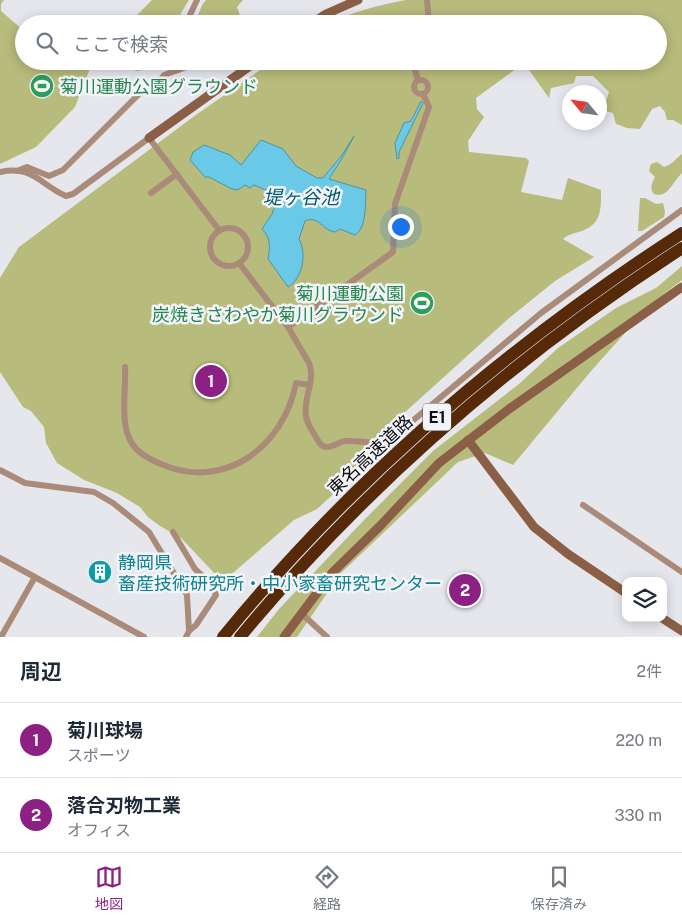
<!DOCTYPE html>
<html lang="ja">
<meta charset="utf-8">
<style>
body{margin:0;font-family:"Public Sans","Noto Sans JP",sans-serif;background:#f2f2f3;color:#1f2937}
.controls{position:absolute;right:15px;bottom:15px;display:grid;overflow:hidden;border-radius:10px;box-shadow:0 2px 12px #0003}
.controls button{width:45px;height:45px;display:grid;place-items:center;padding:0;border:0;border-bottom:1px solid #e0e1e3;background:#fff;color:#1f2937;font:25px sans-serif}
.compass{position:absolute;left:562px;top:85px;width:45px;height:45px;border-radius:50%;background:#fff;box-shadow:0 2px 12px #0003;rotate:299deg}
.you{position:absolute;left:400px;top:226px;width:18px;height:18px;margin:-12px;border:4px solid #fff;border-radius:50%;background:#1a73e8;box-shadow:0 0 0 8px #1a73e833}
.badge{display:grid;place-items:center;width:32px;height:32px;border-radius:50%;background:#8d2083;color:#fff;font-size:16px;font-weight:700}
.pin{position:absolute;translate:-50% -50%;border:2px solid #fff;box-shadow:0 1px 5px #0006}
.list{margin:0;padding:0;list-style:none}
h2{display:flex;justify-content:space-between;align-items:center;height:65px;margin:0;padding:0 20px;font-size:21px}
h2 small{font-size:16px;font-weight:400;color:#747a83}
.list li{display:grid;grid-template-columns:32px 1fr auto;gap:15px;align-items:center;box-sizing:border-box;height:75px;padding:0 20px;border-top:1px solid #e0e1e3}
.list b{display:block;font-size:19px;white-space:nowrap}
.list p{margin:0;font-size:16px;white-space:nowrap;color:#747a83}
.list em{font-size:16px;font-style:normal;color:#747a83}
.icon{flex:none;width:28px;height:28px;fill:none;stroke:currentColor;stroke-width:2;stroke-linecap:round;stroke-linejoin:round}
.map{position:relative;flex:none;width:682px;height:637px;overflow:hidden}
.search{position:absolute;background:#fff;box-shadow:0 2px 12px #0003;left:15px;right:15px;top:15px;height:55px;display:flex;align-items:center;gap:12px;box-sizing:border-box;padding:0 18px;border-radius:28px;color:#747a83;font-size:19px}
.sheet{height:215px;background:#fff}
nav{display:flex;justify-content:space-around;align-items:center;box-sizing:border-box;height:70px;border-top:1px solid #e0e1e3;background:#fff;font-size:14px;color:#747a83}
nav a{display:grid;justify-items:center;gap:2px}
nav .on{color:#8d2083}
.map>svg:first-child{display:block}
</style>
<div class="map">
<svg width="682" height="637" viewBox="0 0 682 637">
<rect width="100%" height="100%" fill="#e6e7ed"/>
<g fill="#b7bb7b">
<path d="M 0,0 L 4,0 L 1,4 L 1,11 L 24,31 L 24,61 L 85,61 L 91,66 L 75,107 L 36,147 L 0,164 Z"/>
<path d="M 152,0 L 189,0 L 181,13 L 180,24 L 128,24 Z"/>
<path d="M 206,0 L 243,0 L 237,7 L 243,24 L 195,23 L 202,5 Z"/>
<path d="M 406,0 L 682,0 L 682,125 L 673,120 L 667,120 L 665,112 L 660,106 L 652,109 L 640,129 L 627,128 L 616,124 L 613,113 L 603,110 L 609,92 L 593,76 L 576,76 L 574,83 L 551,88 L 549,98 L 524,63 L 476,98 L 477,109 L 484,117 L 468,141 L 469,152 L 526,158 L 529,161 L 521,192 L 562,200 L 568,178 L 601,190 C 601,208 602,224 582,231 C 575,233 569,234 563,239 L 594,257 L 555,281 L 508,319 L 382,433 L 379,452 L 317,509 L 294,520 L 226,579 L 217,576 L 181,538 L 160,526 L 148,517 L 140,507 L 117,493 L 84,480 L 57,463 L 46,443 L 44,427 L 31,411 L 23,407 L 0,372 L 0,278 L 19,247 L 193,117 L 273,61 L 658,61 L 658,24 L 327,24 C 352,12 378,5 406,0 Z"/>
<path d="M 121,61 L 178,61 L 159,68 L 136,71 Z"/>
<path d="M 682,154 L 682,173 C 673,181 668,199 654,194 C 649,188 652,183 655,177 L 649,171 L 651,164 L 657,162 L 664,167 C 672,165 675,159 682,154 Z"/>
<path d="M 640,198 L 645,198 L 656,204 L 663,203 L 665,212 L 664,217 L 642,231 L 638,231 Z"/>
<path d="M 682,266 L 682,280 L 651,304 L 591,371 L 513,465 L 485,453 L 458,462 L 341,573 L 297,637 L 257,637 L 279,609 L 368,516 L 433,451 L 519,384 L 558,348 L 616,308 L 656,288 Z"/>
</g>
<g fill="#69c9e6" stroke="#4f92a7">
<path d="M 421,101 L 423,103 L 399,152 L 399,158 L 397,159 L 395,143 L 404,123 L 411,121 Z"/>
<path d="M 354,136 L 344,155 L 329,179 L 366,190 C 365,203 367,228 355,235 L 340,229 L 335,232 C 323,231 319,215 305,221 L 299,239 C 307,253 303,278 288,287 L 268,259 C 270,247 271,238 262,229 L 272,214 L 277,200 L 275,194 L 254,185 L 250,188 L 245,185 L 238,190 L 232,189 L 209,177 L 205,177 L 190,160 L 193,152 L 204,145 L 230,155 L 241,165 L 261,140 L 283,149 L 296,166 L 317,178 L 323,178 L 342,155 Z"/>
</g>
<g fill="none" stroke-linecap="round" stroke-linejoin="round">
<g stroke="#aa8b7a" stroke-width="6">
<path d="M 427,0 L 429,24"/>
<path d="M 189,24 L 189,17 L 197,0"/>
<path d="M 412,61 L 418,80"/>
<circle cx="421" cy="87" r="7"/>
<path d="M 17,171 L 27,167 L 49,176 L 63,170 L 142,91 L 154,89 L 164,75 L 204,61"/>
<path d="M 0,172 C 34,165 40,185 66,196 L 73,194 L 149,138 L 219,230"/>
<path d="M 151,193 L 177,174"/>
<circle cx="229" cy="247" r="19"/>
<path d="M 239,263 L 288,327 L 309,363 C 316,381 303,397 306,416 C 307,423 312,431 316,437 C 318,441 321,447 327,447 C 333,447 339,442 345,441 C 364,440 372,446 391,439 L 541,313 L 682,210"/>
<path d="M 288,327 L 393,252 L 395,204 L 429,107 L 423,94"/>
<path d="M 125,367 C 126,387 121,417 128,435 C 133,451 147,458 161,464 C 225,492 284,446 296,383 L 310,385"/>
<path d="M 0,470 L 25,483 L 94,492 L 113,503 L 149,532 L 187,595 L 189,631 L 186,637"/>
<path d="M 583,505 L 682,572"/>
<path d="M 173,532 L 195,569 L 210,583 L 216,595 L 196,625 L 189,631"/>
<path d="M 0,558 L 144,637"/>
<path d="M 301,613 L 327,637"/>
<path d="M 1,637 L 35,577"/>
</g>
<g stroke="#8a5f46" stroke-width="9">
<path d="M 311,24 L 326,14 L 358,0"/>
<path d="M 149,138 L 257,61"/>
<path d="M 468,440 L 534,527 L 568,554 L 626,593"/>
<path d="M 662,618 L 682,631"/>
<path d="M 284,637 L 332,573 L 381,525 L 439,463 L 509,409 L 682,287"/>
</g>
<g stroke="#562908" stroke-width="12">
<path d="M 223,637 C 353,478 510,344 682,233"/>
<path d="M 240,637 C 366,485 517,355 682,248"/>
</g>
</g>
<defs>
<g id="stadium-disc" transform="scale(1.25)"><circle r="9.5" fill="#2e9e5b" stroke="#f3f4fa"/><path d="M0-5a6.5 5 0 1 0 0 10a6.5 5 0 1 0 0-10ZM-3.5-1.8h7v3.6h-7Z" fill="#fff"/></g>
<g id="building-disc" transform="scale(1.25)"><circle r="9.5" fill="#0f9aa8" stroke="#f3f4fa"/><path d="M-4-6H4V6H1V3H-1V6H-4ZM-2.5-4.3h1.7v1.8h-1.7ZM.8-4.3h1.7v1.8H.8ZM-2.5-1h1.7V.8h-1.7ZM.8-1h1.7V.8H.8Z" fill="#fff"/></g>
</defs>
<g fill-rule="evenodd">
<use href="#stadium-disc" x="42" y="86"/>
<use href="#stadium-disc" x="422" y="303"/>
<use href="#building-disc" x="100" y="572"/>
</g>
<g text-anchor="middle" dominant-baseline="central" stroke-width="5" stroke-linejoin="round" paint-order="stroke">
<rect fill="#f3f4fa" stroke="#555558" stroke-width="1" x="423" y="403.5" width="28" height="27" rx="4"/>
<g font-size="16" font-weight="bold" fill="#111113">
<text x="437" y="417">E1</text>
</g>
<g font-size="18" fill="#27864d" stroke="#f3f4fa" text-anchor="start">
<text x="60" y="86">菊川運動公園グラウンド</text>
<text x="404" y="293" text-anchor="end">菊川運動公園<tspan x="404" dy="21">炭焼きさわやか菊川グラウンド</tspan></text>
</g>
<g font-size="18" fill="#111113" stroke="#f3f4fa">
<text transform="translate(370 455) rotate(-43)">東名高速道路</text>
</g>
<g font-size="18" fill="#0d838f" stroke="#f3f4fa" text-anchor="start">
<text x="118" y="562">静岡県<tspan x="118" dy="21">畜産技術研究所・中小家畜研究センター</tspan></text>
</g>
<g font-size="19" font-style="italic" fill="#02596d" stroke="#f3f4fa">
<text x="301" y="197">堤ヶ谷池</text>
</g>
</g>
</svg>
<div class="controls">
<button><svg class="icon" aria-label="layers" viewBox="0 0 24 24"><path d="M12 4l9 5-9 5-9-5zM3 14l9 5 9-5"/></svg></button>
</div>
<svg class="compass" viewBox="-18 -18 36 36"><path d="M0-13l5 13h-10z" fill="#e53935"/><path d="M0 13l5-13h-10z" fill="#747a83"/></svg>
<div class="you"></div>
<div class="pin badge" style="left:211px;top:381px">1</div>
<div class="pin badge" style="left:465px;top:590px">2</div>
<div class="search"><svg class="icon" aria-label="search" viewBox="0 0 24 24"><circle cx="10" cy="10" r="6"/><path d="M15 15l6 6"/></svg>ここで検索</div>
</div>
<section class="sheet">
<h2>周辺<small>2件</small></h2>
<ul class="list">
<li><span class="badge">1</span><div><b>菊川球場</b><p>スポーツ</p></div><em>220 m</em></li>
<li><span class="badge">2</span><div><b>落合刃物工業</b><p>オフィス</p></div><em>330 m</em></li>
</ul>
</section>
<nav>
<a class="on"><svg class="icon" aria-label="map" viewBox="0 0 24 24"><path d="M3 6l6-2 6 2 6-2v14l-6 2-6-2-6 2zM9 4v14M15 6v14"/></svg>地図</a>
<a><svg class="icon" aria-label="directions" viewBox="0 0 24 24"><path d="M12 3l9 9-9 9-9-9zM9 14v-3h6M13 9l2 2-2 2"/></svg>経路</a>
<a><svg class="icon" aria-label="saved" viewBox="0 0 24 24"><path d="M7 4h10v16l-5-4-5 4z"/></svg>保存済み</a>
</nav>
